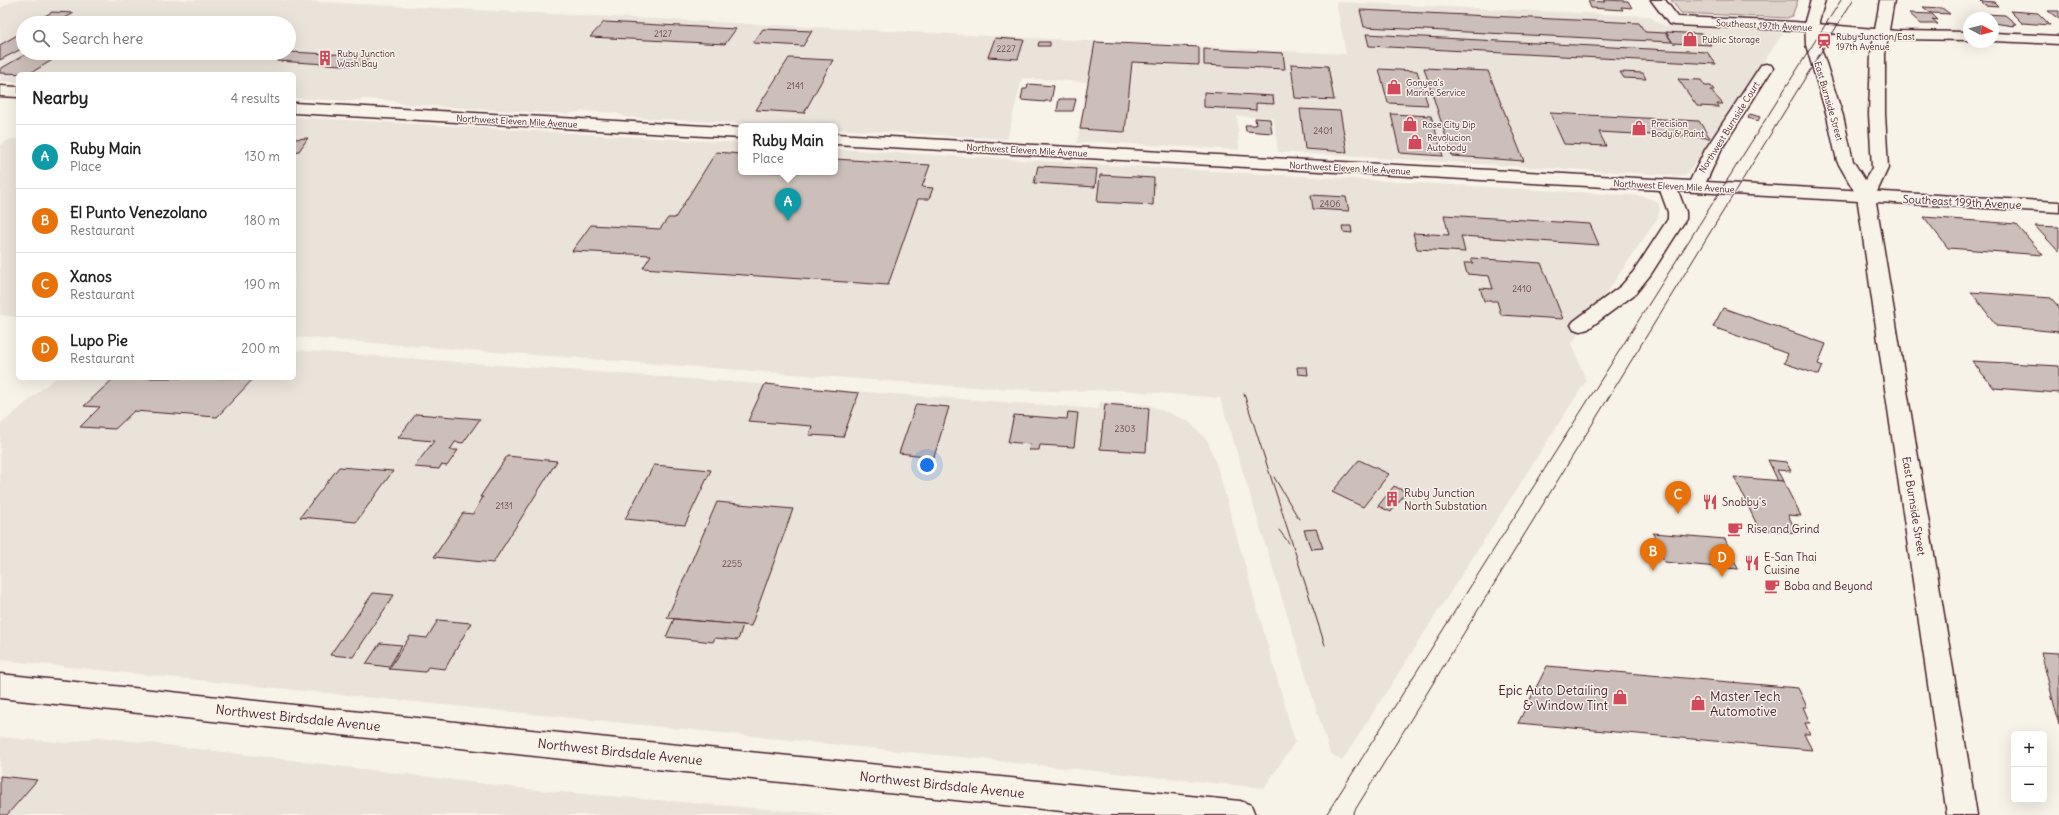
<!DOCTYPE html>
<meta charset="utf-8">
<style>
body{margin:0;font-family:Delius,sans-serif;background:#f6f6f6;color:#222}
.controls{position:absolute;right:12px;bottom:12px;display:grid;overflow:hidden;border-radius:6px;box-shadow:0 4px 16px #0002}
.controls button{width:36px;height:36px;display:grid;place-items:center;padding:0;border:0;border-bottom:1px solid #e0e0e0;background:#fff;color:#222;font:20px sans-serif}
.compass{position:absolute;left:1963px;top:12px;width:36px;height:36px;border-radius:50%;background:#fff;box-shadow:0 4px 16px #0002;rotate:97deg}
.you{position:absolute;left:927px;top:465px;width:14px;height:14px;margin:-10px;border:3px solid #fff;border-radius:50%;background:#1a73e8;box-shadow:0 0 0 6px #1a73e833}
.badge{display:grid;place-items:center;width:26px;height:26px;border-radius:50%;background:#d93025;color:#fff;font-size:13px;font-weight:700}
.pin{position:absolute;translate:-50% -33px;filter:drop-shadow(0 1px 2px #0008)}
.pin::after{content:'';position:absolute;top:21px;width:14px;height:12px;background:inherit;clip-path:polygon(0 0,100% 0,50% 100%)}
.popup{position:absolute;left:738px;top:123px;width:100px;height:52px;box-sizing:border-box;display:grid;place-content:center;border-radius:6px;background:#fff;filter:drop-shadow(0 1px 3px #0005);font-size:13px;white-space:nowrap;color:#767676}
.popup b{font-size:15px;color:#222}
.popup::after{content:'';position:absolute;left:50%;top:100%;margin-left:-8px;border:8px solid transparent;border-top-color:#fff}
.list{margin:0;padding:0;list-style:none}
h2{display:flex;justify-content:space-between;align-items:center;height:52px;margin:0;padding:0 16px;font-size:17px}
h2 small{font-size:13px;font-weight:400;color:#767676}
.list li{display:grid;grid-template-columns:26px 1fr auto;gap:12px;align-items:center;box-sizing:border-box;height:64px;padding:0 16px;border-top:1px solid #e0e0e0}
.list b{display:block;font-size:15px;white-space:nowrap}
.list p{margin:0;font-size:13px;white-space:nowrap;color:#767676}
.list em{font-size:13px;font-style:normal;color:#767676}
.icon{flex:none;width:22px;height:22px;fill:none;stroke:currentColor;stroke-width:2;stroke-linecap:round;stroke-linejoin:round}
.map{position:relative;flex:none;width:2059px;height:815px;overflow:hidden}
.search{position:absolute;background:#fff;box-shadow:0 4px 16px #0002;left:16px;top:16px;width:280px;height:44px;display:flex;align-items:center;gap:10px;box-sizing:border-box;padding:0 14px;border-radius:22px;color:#767676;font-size:15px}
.panel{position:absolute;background:#fff;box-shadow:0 4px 16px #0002;left:16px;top:72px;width:280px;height:308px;border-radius:6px}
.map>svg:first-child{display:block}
</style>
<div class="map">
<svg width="2059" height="815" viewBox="0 0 2059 815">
<rect width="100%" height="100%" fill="#f7f3e8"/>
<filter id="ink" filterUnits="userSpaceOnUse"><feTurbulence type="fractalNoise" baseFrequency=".025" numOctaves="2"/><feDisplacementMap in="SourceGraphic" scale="8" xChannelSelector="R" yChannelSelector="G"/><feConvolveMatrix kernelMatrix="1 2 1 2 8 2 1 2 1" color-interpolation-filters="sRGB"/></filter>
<g filter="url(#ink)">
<g fill="#eae3da" fill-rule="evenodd">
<path d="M 15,0 L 278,0 L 1346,54 L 1336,2 L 1649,16 L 1658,23 L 1669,27 L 1784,32 L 1686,176 L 1278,152 L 1274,118 L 1237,116 L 1239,150 L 1098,142 L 1077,143 L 1088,82 L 1022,78 L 1007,139 L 835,129 L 835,126 L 782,126 L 625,117 L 616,113 L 584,111 L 566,114 L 402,104 L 395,101 L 365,99 L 351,101 L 294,98 L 294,74 L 18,74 L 18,82 L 0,81 L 0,8 ZM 23,23 L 289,23 L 289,53 L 23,53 Z"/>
<path d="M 294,117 L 741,143 L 741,172 L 835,172 L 835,149 L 1642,196 L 1656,201 L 1659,205 L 1660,210 L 1657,219 L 1572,343 L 1586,381 L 1342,761 L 1330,753 L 1220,398 L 1119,390 L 1052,391 L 953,386 L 294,337 Z"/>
<path d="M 10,139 L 18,139 L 18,317 L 0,315 L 0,145 Z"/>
<path d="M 294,350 L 1099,409 L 1100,402 L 1149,405 L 1188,421 L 1208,441 L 1217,466 L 1295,742 L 1264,788 L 0,660 L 0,425 L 55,378 L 294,378 Z"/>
<path d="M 0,737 L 67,743 L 100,737 L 536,790 L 839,815 L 0,815 Z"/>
</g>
<path fill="#ded4cc" stroke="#947a7c" d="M 1671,0 L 1798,0 L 1792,16 L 1787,18 L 1681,13 Z"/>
<g fill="#ccbfb9" stroke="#4a1f2b">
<path d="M 1604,0 L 1628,1 L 1632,8 L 1621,7 L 1623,10 L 1591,8 L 1588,1 L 1606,2 Z"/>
<path d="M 1981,1 L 1994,2 L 1998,6 L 1985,5 Z"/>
<path d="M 1923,7 L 1942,8 L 1950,14 L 1931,13 Z"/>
<path d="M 1360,10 L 1639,23 L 1645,32 L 1666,33 L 1672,42 L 1364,27 Z"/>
<path d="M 2010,11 L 2038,13 L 2050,25 L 2022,23 Z"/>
<path d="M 2048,11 L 2059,11 L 2059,19 Z"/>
<path d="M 52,12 L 74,13 L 56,23 L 32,23 Z"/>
<path d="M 1909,13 L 1932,14 L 1938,20 L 1932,19 L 1938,24 L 1921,24 Z"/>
<path d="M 1985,14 L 2005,15 L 2016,24 L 2013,24 L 2014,26 L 1993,23 L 1993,18 L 1989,18 Z"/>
<path d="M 604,22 L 736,29 L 725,44 L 590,37 Z"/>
<path d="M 763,29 L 812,31 L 803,46 L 753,43 Z"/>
<path d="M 1666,32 L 1703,34 L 1711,45 L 1673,43 Z"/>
<path d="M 19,34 L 23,34 L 23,48 L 0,60 L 0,45 Z"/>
<path d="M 1366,34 L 1707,52 L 1716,64 L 1369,46 Z"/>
<path d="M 995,38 L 1024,40 L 1018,59 L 988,57 Z"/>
<path d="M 1039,42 L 1050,42 L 1050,46 L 1038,46 Z"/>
<path d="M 1095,42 L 1199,47 L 1199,65 L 1132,62 L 1125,132 L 1080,129 Z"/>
<path d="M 1204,49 L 1283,53 L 1285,69 L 1204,65 Z"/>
<path d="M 289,52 L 371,56 L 359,66 L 277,61 Z"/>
<path d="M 28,53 L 64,53 L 29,74 L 0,73 L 0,69 Z"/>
<path d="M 789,58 L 833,60 L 804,113 L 756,110 Z"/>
<path d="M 1291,64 L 1328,66 L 1334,100 L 1295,98 Z"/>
<path d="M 1424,68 L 1488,71 L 1524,161 L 1452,156 Z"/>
<path d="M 1379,69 L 1417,71 L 1428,105 L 1388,103 Z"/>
<path d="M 1620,72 L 1643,73 L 1646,79 L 1624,78 Z"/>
<path d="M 1678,79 L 1701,80 L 1705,86 L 1711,86 L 1714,90 L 1710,90 L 1723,104 L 1717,104 L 1719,107 L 1697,106 Z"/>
<path d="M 1028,84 L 1054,86 L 1051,101 L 1045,101 L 1045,102 L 1021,100 L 1023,89 L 1027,89 Z"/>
<path d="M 1204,92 L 1273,96 L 1274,104 L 1256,103 L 1256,110 L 1204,107 Z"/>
<path d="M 1059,99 L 1076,99 L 1073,111 L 1057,111 Z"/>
<path d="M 1300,109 L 1340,111 L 1347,152 L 1305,149 Z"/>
<path d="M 1550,113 L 1699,121 L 1710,138 L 1599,132 L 1606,146 L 1564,144 Z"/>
<path d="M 1391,114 L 1431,116 L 1443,156 L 1400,153 Z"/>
<path d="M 1750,114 L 1760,117 L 1758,121 L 1748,118 Z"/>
<path d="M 1255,118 L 1270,119 L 1272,133 L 1246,131 L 1245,125 L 1256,125 Z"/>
<path d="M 308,138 L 299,151 L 294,152 L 294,139 Z"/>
<path d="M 716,152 L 741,154 L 741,172 L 835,172 L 835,159 L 930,165 L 922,187 L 933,188 L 929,199 L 918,199 L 888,285 L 643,268 L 651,255 L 572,251 L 591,225 L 660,229 L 668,218 L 675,218 Z"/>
<path d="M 1038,166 L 1097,169 L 1095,187 L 1034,183 Z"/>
<path d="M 1100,175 L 1154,178 L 1153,205 L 1097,202 Z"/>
<path d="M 1311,195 L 1346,197 L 1349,211 L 1313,209 Z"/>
<path d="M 1444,215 L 1590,224 L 1599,245 L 1461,236 L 1465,252 L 1417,249 L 1413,233 L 1449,235 Z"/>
<path d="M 1924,217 L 2016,224 L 2043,255 L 1948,248 Z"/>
<path d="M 1342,226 L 1351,226 L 1352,233 L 1343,232 Z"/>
<path d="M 2035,226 L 2059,227 L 2059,252 Z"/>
<path d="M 1471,258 L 1541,263 L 1563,319 L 1501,315 L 1497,301 L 1484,301 L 1480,288 L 1493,289 L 1489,276 L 1467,274 L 1464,263 L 1473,263 Z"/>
<path d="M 1971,292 L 2051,298 L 2059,307 L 2059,332 L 1997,326 Z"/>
<path d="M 1723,308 L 1826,344 L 1818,364 L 1823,366 L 1819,375 L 1784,363 L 1788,354 L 1713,327 Z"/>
<path d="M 1972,361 L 2059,366 L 2059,393 L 1994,388 Z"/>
<path d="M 1297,367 L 1307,367 L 1308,375 L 1298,374 Z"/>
<path d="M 114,378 L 254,378 L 217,417 L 134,411 L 115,429 L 80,427 L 100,407 L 84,406 Z"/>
<path d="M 765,384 L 859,393 L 843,437 L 809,435 L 812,426 L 748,421 Z"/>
<path d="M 916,404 L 949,407 L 934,457 L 899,453 Z"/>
<path d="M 1105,404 L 1149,408 L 1146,452 L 1100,449 Z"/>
<path d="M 1068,412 L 1078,413 L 1074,447 L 1040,445 L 1039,450 L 1029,450 L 1030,444 L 1008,442 L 1014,415 L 1067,419 Z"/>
<path d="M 416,414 L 480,419 L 463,443 L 455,442 L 450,450 L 458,450 L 447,466 L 441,465 L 439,469 L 414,467 L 434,441 L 398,438 Z"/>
<path d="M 507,456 L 557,461 L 493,563 L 434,557 L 463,513 L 473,514 L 483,497 L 480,497 Z"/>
<path d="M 1359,460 L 1389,474 L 1363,507 L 1332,492 Z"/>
<path d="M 1768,460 L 1786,462 L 1791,471 L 1777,470 L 1783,481 L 1778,481 Z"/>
<path d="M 654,465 L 711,470 L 685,525 L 625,519 Z"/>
<path d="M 339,467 L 393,471 L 356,522 L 300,517 Z"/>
<path d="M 1734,477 L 1783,481 L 1801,516 L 1788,515 L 1797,533 L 1759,529 Z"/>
<path d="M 1394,486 L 1406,492 L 1391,512 L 1378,506 Z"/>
<path d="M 717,502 L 793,509 L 751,626 L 667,618 Z"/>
<path d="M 1316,529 L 1323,548 L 1311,549 L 1304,530 Z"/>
<path d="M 1653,533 L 1725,539 L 1738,569 L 1664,562 Z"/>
<path d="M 373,593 L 394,595 L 353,657 L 330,655 Z"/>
<path d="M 674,619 L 743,625 L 738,640 L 715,638 L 713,642 L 666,637 Z"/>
<path d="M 438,620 L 471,623 L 445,669 L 428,667 L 425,672 L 389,669 L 410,636 L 427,638 Z"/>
<path d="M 380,643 L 402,645 L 389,667 L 366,664 Z"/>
<path d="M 2041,652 L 2059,653 L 2059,724 Z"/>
<path d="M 1547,666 L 1798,688 L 1807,707 L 1803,707 L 1810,723 L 1805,723 L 1810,734 L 1804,734 L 1812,750 L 1518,723 Z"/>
<path d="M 0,776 L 37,780 L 7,815 L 0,815 Z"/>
</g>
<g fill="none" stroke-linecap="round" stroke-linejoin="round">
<g stroke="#4a1f2b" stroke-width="3">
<g id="minor">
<path d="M 1651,0 L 1665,0 L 1678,17 L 1794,22 L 1897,31 L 1969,32 L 1969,40 L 1897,39 L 1794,30 L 1674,25 L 1669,24 Z"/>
<path d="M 1993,33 L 2059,36 L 2059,44 L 1993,41 Z"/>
<path d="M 1766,64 L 1771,65 L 1773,68 L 1721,150 L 1706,182 L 2059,202 L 2059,212 L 1678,191 L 1686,212 L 1686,219 L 1651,274 L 1635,294 L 1588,329 L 1581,331 L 1574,329 L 1571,325 L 1574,321 L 1621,286 L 1634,271 L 1668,219 L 1668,212 L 1660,190 L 835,144 L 835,134 L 1690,181 L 1705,150 L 1761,65 Z"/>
<path d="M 0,86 L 18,87 L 18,97 L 0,96 Z"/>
<path d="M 294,103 L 741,128 L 741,138 L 294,113 Z"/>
</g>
</g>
<g stroke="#4a1f2b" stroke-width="3">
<g id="major">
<path d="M 1811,0 L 1825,0 L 1819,21 L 1820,45 L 1843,116 L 1853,161 L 1865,180 L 1872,168 L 1869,114 L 1871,54 L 1880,0 L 1894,0 L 1885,54 L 1885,114 L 1888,168 L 1875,196 L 1977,815 L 1947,815 L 1857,196 L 1837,161 L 1827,116 L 1806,45 L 1805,21 Z"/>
<path d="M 0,674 L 608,738 L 1240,801 L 1251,805 L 1255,815 L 1101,815 L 608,764 L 0,698 Z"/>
</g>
</g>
<use href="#minor" fill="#f7f3e8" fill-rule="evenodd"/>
<use href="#major" fill="#f7f3e8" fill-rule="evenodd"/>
<g stroke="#4a1f2b" stroke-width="1">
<path d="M 1244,394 L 1325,645"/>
<path d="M 1274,477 L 1299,519"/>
<path d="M 1279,530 L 1289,543"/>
<path d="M 1326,815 L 1841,0"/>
<path d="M 1352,815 L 1853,0"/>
</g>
</g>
</g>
<defs>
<g id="shop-bare" transform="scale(1.2)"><path d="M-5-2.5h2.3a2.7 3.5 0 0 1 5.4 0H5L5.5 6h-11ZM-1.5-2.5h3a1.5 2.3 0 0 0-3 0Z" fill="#d1495b" stroke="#f7f3e8" stroke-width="2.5" paint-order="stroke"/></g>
<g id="station-bare" transform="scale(1.2)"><path d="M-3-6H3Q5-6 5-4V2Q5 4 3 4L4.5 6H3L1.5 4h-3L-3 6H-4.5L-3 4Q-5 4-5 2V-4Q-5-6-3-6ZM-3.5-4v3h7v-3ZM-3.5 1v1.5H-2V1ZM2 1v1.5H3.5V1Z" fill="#d1495b" stroke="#f7f3e8" stroke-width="2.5" paint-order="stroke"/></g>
<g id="building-bare" transform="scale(1.2)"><path d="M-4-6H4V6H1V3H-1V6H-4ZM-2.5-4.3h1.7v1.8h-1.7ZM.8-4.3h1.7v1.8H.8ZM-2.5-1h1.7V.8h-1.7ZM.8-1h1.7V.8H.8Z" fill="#d1495b" stroke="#f7f3e8" stroke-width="2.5" paint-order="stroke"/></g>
<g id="restaurant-bare" transform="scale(1.2)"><path d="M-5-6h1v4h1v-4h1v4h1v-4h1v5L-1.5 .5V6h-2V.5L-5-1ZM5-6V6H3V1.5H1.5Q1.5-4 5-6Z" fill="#d1495b" stroke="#f7f3e8" stroke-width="2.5" paint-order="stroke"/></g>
<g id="cafe-bare" transform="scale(1.2)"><path d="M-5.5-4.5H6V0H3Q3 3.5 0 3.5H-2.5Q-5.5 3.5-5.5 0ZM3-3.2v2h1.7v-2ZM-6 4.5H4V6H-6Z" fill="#d1495b" stroke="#f7f3e8" stroke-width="2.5" paint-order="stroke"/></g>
</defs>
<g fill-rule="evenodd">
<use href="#shop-bare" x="1690" y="39"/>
<use href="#station-bare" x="1824" y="41"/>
<use href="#building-bare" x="325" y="58"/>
<use href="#shop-bare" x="1394" y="87"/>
<use href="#shop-bare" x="1410" y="124"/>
<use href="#shop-bare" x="1639" y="128"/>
<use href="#shop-bare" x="1415" y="142"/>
<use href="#building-bare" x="1392" y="499"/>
<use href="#restaurant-bare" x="1710" y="502"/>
<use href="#cafe-bare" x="1735" y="529"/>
<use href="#restaurant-bare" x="1752" y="563"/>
<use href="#cafe-bare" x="1772" y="586"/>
<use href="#shop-bare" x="1620" y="697"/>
<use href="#shop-bare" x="1698" y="703"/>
</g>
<g text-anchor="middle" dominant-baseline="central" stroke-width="3" stroke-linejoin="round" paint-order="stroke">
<g font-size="9" fill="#4a1f2b" stroke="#f7f3e8">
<text transform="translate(1764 25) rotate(3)">Southeast 197th Avenue</text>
<text transform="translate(1829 101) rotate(74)">East Burnside Street</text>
<text transform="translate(517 121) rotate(3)">Northwest Eleven Mile Avenue</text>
<text transform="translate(1729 127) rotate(-58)">Northwest Burnside Court</text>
<text transform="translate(1027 150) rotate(3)">Northwest Eleven Mile Avenue</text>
<text transform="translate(1350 168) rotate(3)">Northwest Eleven Mile Avenue</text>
<text transform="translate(1674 186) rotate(3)">Northwest Eleven Mile Avenue</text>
</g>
<g font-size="9" fill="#6a474e">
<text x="663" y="33">2127</text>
<text x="1006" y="48">2227</text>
<text x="795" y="85">2141</text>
<text x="1323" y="130">2401</text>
<text x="1330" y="203">2406</text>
<text x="1522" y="288">2410</text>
<text x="1125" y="428">2303</text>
<text x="504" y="505">2131</text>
<text x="732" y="563">2255</text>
</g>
<g font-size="9" fill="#4a1f2b" stroke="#f7f3e8" text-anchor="start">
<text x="1836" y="36">Ruby Junction/East<tspan x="1836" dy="10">197th Avenue</tspan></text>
<text x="1702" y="39">Public Storage</text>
<text x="337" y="53">Ruby Junction<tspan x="337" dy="10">Wash Bay</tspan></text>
<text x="1406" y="82">Gonyea's<tspan x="1406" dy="10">Marine Service</tspan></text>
<text x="1651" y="123">Precision<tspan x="1651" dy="10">Body &amp; Paint</tspan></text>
<text x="1422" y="124">Rose City Dip</text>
<text x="1427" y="137">Revolucion<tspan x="1427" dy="10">Autobody</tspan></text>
</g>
<g font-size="11" fill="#4a1f2b" stroke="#f7f3e8">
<text transform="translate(1962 202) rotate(3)">Southeast 199th Avenue</text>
<text transform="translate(1914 506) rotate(81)">East Burnside Street</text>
</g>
<g font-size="11" fill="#4a1f2b" stroke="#f7f3e8" text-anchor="start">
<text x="1404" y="493">Ruby Junction<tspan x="1404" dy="13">North Substation</tspan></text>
<text x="1722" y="502">Snobby's</text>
<text x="1747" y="529">Rise and Grind</text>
<text x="1764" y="557">E-San Thai<tspan x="1764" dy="13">Cuisine</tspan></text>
<text x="1784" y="586">Boba and Beyond</text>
</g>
<g font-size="13" fill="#4a1f2b" stroke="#f7f3e8" text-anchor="end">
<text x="1608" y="690">Epic Auto Detailing<tspan x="1608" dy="15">&amp; Window Tint</tspan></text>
<text x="1710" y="696" text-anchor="start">Master Tech<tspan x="1710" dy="15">Automotive</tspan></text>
</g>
<g font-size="13" fill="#4a1f2b" stroke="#f7f3e8">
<text transform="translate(298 718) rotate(6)">Northwest Birdsdale Avenue</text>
<text transform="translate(620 752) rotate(6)">Northwest Birdsdale Avenue</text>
<text transform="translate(942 785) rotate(6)">Northwest Birdsdale Avenue</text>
</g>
</g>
</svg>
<div class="controls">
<button>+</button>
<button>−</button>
</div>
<svg class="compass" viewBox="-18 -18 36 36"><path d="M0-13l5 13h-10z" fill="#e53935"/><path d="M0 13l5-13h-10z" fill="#767676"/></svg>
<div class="you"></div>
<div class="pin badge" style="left:788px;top:221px;background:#0f9aa8">A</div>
<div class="popup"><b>Ruby Main</b>Place</div>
<div class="pin badge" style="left:1653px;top:571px;background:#e8710a">B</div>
<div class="pin badge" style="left:1678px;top:514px;background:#e8710a">C</div>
<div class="pin badge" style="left:1722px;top:577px;background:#e8710a">D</div>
<div class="search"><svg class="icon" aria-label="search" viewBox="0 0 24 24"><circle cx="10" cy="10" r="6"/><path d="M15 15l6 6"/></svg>Search here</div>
<section class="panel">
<h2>Nearby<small>4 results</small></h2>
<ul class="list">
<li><span class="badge" style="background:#0f9aa8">A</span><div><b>Ruby Main</b><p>Place</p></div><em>130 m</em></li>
<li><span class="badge" style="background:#e8710a">B</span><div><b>El Punto Venezolano</b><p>Restaurant</p></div><em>180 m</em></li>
<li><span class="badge" style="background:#e8710a">C</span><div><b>Xanos</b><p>Restaurant</p></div><em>190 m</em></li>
<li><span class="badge" style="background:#e8710a">D</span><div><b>Lupo Pie</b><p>Restaurant</p></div><em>200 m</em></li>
</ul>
</section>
</div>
